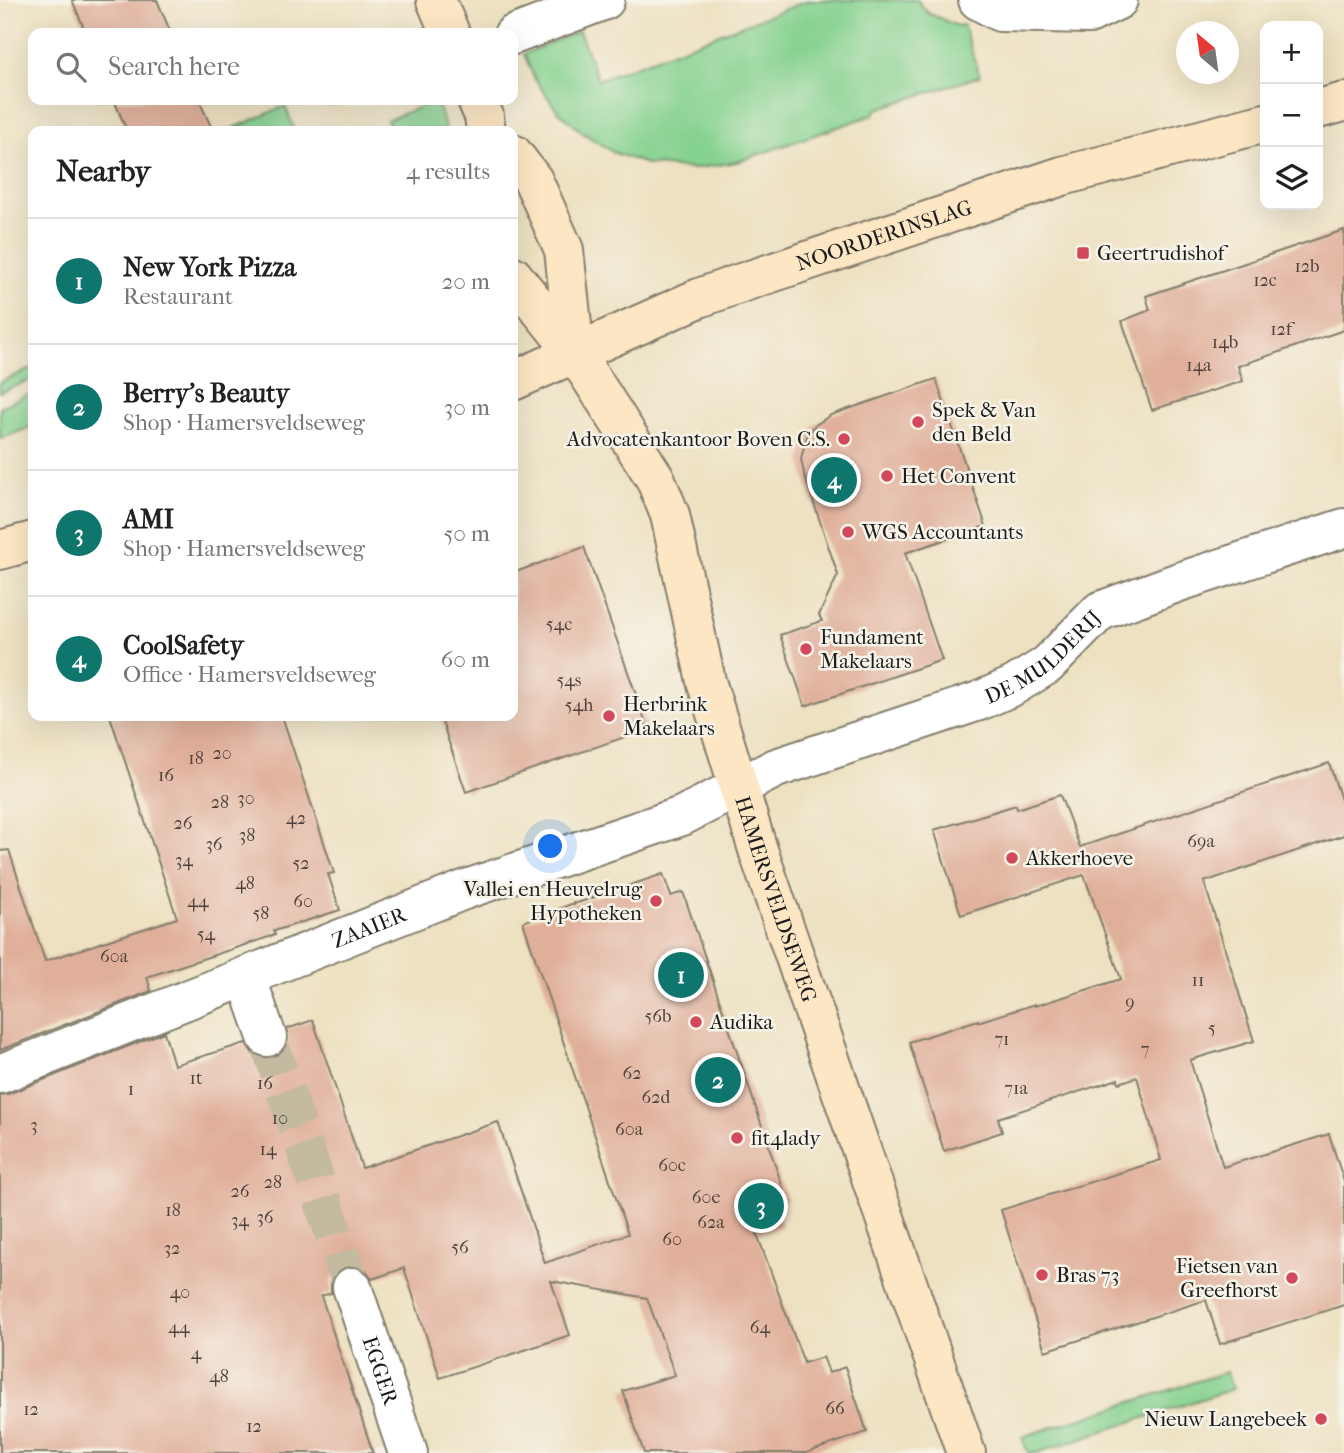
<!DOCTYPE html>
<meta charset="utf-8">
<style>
body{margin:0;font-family:"IM FELL French Canon",serif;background:#f6f6f6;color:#222}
.controls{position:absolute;right:21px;top:21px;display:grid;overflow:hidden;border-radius:14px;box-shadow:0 7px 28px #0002}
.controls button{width:63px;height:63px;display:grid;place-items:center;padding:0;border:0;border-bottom:2px solid #e0e0e0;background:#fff;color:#222;font:35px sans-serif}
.compass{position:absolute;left:1176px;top:21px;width:63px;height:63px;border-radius:50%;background:#fff;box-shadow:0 7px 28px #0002;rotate:331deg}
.you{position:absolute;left:551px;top:847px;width:24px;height:24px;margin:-18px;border:5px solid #fff;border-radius:50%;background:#1a73e8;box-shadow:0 0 0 10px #1a73e833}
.badge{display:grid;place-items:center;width:46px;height:46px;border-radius:50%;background:#0f766e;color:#fff;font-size:23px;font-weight:700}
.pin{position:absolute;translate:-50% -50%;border:4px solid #fff;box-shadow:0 2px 7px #0006}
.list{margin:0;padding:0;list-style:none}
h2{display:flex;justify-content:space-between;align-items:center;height:91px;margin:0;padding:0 28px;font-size:30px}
h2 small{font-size:23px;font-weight:400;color:#767676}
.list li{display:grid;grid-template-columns:46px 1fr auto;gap:21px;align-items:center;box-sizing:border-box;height:126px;padding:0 28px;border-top:2px solid #e0e0e0}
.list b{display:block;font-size:26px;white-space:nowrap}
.list p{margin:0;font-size:23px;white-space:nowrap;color:#767676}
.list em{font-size:23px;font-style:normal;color:#767676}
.icon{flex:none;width:38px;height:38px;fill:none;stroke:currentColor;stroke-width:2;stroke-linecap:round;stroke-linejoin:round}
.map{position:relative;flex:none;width:1344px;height:1453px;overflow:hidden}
.search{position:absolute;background:#fff;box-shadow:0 7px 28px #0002;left:28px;top:28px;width:490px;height:77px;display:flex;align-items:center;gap:18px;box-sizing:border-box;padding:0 24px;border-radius:14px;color:#767676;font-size:26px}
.panel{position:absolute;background:#fff;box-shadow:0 7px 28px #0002;left:28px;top:126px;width:490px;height:595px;border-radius:14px}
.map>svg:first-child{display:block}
</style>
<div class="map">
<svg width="1344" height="1453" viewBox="0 0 1344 1453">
<rect width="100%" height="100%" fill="#f7f3e8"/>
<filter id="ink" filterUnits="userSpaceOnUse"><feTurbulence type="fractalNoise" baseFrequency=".0143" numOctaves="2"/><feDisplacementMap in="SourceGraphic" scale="14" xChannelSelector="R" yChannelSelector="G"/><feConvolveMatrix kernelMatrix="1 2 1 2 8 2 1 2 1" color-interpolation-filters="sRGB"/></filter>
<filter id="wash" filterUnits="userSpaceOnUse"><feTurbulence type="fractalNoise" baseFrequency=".00686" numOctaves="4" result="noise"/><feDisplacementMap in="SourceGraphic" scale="28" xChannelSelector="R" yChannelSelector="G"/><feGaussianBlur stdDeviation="1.57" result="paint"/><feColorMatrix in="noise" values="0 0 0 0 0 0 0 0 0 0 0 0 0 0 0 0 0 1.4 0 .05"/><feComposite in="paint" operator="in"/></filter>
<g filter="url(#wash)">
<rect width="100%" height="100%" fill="#ede1c1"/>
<g fill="#86d290" stroke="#517756" stroke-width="2">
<path d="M 809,0 L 917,0 L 928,13 L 957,26 L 963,25 L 980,76 L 877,109 L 873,115 L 736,162 L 693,169 L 646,164 L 615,153 L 583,133 L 557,110 L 534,78 L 524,54 L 579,31 L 598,80 Z"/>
<path d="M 437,100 L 446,131 L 392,131 L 387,120 Z"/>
<path d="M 285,106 L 295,131 L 227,131 Z"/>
<path d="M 33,368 L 33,379 L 0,392 L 0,382 Z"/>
<path d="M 33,392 L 33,426 L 0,439 L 0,407 Z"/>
<path d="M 1226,1372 L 1233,1389 L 1036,1453 L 1028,1453 L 1022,1437 Z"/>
</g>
<g id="blocks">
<g fill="#e0af9a">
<path d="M 72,0 L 157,0 L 171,33 L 86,33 Z"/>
<path d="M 114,100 L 199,100 L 213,131 L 127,131 Z"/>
<path d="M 1344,230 L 1344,330 L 1238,366 L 1243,381 L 1152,410 L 1122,321 L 1150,310 L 1146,296 Z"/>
<path d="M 936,379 L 986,526 L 905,553 L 942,660 L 805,706 L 780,635 L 822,621 L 819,615 L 838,575 L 804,474 L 801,459 L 806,439 L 814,426 L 831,415 Z"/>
<path d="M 584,547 L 648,729 L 466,792 L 440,716 L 513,716 L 513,573 Z"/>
<path d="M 110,716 L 282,716 L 334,873 L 328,874 L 340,910 L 274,931 L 275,935 L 147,977 L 151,991 L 0,1050 L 0,851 L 9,850 L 45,961 L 177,918 Z"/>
<path d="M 1329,763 L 1344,809 L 1344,835 L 1204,882 L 1254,1041 L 1190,1060 L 1223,1167 L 1329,1134 L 1344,1182 L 1344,1305 L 1220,1344 L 1206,1300 L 1045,1351 L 1001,1210 L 1161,1160 L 1137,1077 L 1119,1083 L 1118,1079 L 998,1118 L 1002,1132 L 944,1151 L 909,1042 L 978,1020 L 978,1022 L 1035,1004 L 1035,1006 L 1121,979 L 1084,875 L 961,915 L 934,830 L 1016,805 L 1017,809 L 1060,795 L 1080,847 Z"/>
<path d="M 663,874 L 671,896 L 683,892 L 787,1200 L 775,1204 L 782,1226 L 757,1234 L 804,1363 L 823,1357 L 829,1373 L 845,1367 L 867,1432 L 806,1453 L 644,1453 L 623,1391 L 675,1375 L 647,1298 L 551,1281 L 570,1335 L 440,1378 L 404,1268 L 372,1279 L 366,1270 L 356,1266 L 346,1266 L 336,1272 L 331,1282 L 331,1293 L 321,1296 L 373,1453 L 0,1453 L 0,1095 L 8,1094 L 164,1032 L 174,1065 L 246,1043 L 253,1054 L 264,1059 L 273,1058 L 283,1052 L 288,1042 L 287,1029 L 313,1020 L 362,1168 L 498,1122 L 545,1263 L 628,1234 L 523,922 L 574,903 L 574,904 Z"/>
</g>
</g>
</g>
<g filter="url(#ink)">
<use href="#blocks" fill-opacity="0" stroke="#847e6e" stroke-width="2"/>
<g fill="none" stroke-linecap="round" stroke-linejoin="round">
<path stroke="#c3baa0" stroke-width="38" stroke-dasharray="38 19" stroke-linecap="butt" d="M 267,1037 L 352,1287"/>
<g stroke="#847e6e" stroke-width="42">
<g id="street">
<path d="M 978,0 L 1000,12 L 1089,14 L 1118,0"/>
<path d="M 513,35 L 605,0"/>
<path d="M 246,976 L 267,1037"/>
<path id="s1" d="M 0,1074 L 464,890 L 682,816 L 776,768 L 979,701 L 1013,686 L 1047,665 L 1100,611 L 1179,582 L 1344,528"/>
<path id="s2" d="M 352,1287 L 408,1453"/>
</g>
</g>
<g stroke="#847e6e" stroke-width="42">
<g id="secondary">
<path d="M 436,0 L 450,33"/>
<path d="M 477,100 L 484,116 L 486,131"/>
<path d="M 1318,109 L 1344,102"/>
<path d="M 513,154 L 533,180 L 564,250 L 575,353"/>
<path id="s3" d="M 513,276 L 575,353 L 655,478 L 670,515 L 706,681 L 759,853 L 966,1453"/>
<path id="s4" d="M 513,381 L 699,298 L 741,283 L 1062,176 L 1265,123"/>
<path d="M 0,550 L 33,541"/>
</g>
</g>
<use href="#street" stroke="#fff" stroke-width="38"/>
<use href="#secondary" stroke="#fce6c4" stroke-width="38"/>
</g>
</g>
<g fill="#d1495b" stroke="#f7f3e8" stroke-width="2.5">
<rect x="1076" y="246" width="14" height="14" rx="3.5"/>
<circle cx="918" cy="422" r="7"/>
<circle cx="844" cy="439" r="7"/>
<circle cx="887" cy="476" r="7"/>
<circle cx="848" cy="532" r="7"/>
<circle cx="806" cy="649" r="7"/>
<circle cx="609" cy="716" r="7"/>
<circle cx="1012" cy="858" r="7"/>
<circle cx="656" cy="901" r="7"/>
<circle cx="696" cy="1022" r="7"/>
<circle cx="737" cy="1138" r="7"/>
<circle cx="1042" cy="1275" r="7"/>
<circle cx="1292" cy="1278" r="7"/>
<circle cx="1321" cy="1419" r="7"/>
</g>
<g text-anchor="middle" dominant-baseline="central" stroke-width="5" stroke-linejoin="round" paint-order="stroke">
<g font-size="18" fill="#4d413c">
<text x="1307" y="266">12b</text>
<text x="1265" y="280">12c</text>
<text x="1281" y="329">12f</text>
<text x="1225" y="342">14b</text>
<text x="1199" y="365">14a</text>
<text x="559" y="624">54c</text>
<text x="569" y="680">54s</text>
<text x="579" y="705">54h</text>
<text x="222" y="753">20</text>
<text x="196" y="758">18</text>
<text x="166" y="775">16</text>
<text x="246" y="798">30</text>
<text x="220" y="802">28</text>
<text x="296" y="818">42</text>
<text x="183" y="823">26</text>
<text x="247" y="835">38</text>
<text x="1201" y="841">69a</text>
<text x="214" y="844">36</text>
<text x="184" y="860">34</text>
<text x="301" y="863">52</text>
<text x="245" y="883">48</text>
<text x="198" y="901">44</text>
<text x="303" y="901">60</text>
<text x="261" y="913">58</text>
<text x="206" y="934">54</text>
<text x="114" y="956">60a</text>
<text x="1198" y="980">11</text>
<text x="1130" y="1002">9</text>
<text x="658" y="1016">56b</text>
<text x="1212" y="1028">5</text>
<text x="1002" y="1039">71</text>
<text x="1145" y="1049">7</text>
<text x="632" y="1073">62</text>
<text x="196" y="1078">1t</text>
<text x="265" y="1083">16</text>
<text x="1016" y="1088">71a</text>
<text x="131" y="1089">1</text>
<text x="656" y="1097">62d</text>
<text x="280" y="1118">10</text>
<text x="34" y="1125">3</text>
<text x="629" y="1129">60a</text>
<text x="268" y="1149">14</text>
<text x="672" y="1165">60c</text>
<text x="273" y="1182">28</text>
<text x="240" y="1191">26</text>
<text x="706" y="1197">60e</text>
<text x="173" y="1210">18</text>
<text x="265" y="1217">36</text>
<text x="240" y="1220">34</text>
<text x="711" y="1222">62a</text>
<text x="672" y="1239">60</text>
<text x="460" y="1247">56</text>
<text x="172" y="1248">32</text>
<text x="180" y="1292">40</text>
<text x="179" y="1327">44</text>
<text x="760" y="1327">64</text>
<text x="196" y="1353">4</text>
<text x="219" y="1376">48</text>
<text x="835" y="1408">66</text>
<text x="31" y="1409">12</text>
<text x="254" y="1426">12</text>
</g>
<g font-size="21" fill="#1c1c1c" stroke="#f7f3e8">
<text stroke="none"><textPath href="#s4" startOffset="399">NOORDERINSLAG</textPath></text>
<text stroke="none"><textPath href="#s1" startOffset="1127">DE MULDERIJ</textPath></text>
<text stroke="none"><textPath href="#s3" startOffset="686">HAMERSVELDSEWEG</textPath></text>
<text stroke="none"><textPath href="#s1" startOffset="397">ZAAIER</textPath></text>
<text stroke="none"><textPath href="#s2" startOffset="88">EGGER</textPath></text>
</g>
<g font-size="21" fill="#1c1c1c" stroke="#f7f3e8" text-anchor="start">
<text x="1097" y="253">Geertrudishof</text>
<text x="932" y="410">Spek &amp; Van<tspan x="932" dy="24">den Beld</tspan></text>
<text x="830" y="439" text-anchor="end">Advocatenkantoor Boven C.S.</text>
<text x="901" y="476">Het Convent</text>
<text x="862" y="532">WGS Accountants</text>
<text x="820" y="637">Fundament<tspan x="820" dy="24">Makelaars</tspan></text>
<text x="623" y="704">Herbrink<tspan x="623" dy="24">Makelaars</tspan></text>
<text x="1026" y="858">Akkerhoeve</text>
<text x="642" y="889" text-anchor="end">Vallei en Heuvelrug<tspan x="642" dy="24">Hypotheken</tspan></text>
<text x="710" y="1022">Audika</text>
<text x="751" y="1138">fit4lady</text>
<text x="1278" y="1266" text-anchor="end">Fietsen van<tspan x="1278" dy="24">Greefhorst</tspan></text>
<text x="1056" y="1275">Bras 73</text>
<text x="1307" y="1419" text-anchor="end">Nieuw Langebeek</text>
</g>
</g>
</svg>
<div class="controls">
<button>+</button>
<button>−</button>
<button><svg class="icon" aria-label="layers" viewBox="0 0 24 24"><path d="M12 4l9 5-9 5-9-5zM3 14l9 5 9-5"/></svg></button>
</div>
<svg class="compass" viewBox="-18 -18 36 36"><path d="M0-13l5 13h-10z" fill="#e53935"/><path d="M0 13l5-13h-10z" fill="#767676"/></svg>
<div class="you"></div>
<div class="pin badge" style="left:681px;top:975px">1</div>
<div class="pin badge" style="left:718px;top:1080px">2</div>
<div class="pin badge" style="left:761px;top:1206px">3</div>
<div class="pin badge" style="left:834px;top:480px">4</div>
<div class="search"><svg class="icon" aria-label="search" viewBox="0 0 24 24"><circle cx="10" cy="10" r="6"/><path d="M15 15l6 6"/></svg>Search here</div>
<section class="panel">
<h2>Nearby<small>4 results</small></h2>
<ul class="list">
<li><span class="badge">1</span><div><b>New York Pizza</b><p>Restaurant</p></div><em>20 m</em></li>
<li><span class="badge">2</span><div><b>Berry's Beauty</b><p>Shop · Hamersveldseweg</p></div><em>30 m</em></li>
<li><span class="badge">3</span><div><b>AMI</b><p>Shop · Hamersveldseweg</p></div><em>50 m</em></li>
<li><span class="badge">4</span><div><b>CoolSafety</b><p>Office · Hamersveldseweg</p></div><em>60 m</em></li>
</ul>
</section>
</div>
